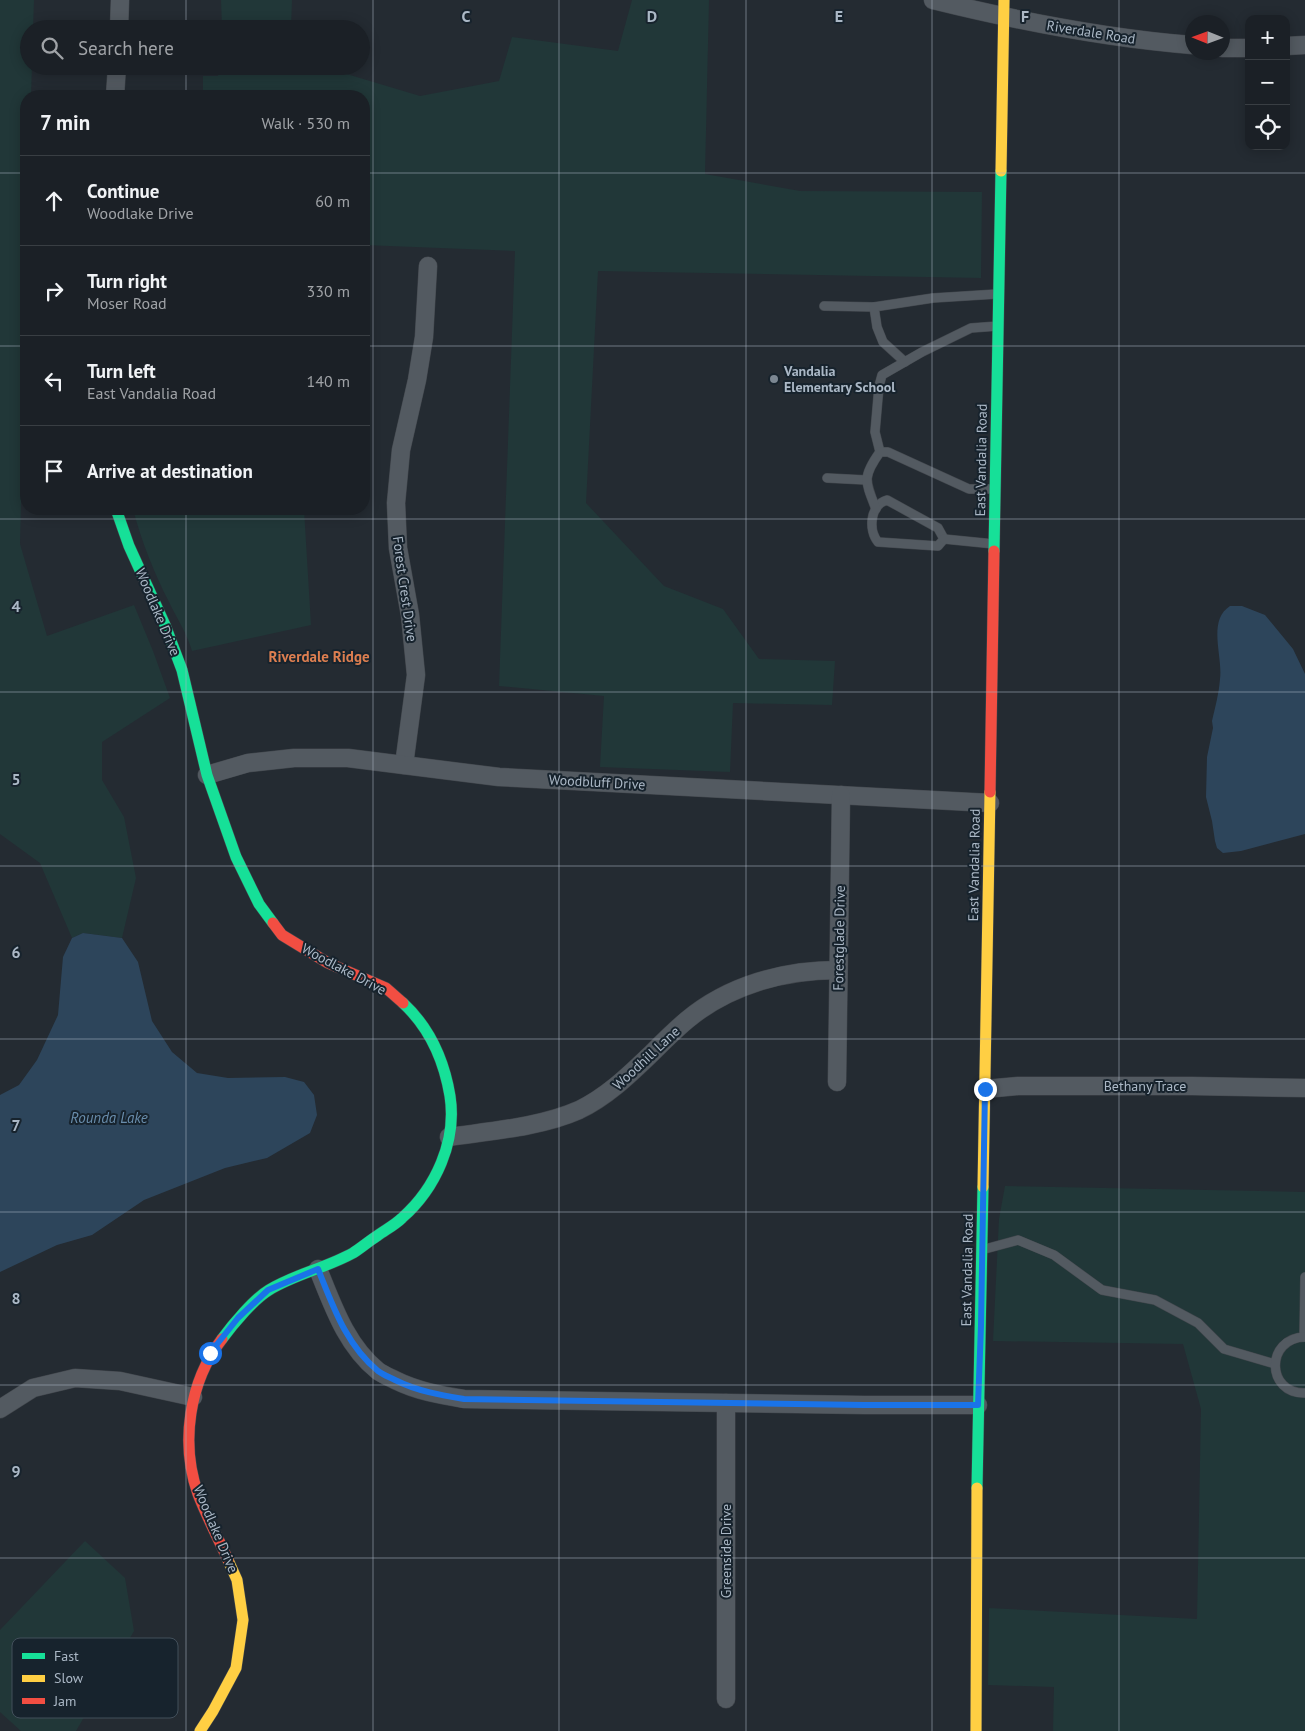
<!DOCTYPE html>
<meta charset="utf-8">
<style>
body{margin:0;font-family:"PT Sans",sans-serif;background:#24282e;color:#f1f3f6}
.controls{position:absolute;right:15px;top:15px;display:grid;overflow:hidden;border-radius:10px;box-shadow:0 2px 12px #0003}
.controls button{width:45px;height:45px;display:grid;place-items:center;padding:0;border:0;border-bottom:1px solid #393e43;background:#1b2026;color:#f1f3f6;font:25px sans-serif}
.compass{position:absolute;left:1185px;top:15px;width:45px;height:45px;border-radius:50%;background:#1b2026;box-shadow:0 2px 12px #0003;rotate:271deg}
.stop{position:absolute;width:15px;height:15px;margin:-11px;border:4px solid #1a73e8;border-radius:50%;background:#fff}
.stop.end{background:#1a73e8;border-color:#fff;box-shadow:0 1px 5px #0008}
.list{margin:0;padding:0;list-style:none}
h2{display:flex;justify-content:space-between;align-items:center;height:65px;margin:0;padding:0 20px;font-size:21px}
h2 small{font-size:16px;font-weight:400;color:#a0a3a7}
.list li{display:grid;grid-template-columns:32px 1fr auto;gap:15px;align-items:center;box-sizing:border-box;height:90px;padding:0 20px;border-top:1px solid #393e43}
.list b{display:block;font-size:19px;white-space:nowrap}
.list p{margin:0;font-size:16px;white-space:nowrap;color:#a0a3a7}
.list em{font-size:16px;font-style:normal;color:#a0a3a7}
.icon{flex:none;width:28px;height:28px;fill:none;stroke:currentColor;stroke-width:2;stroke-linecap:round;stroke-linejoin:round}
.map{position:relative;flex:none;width:1305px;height:1731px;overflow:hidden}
.search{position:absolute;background:#1b2026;box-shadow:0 2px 12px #0003;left:20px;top:20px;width:350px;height:55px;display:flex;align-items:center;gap:12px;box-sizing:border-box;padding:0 18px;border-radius:28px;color:#a0a3a7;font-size:19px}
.panel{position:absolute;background:#1b2026;box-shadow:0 2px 12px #0003;left:20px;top:90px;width:350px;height:425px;border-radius:20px}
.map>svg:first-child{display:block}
</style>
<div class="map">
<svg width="1305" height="1731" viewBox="0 0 1305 1731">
<rect width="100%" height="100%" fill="#242b32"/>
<g fill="#213738">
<path d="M 0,0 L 34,0 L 33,29 L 29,29 L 29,66 L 32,66 L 31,96 L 26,96 L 26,303 L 20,544 L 47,636 L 134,605 L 153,651 L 170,698 L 102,742 L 102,780 L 124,817 L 136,878 L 122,938 L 83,933 L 72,938 L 40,863 L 0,834 Z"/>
<path d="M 221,0 L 292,0 L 291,29 L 222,29 Z"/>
<path d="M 632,0 L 709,0 L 705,174 L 800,191 L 982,192 L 981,278 L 598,271 L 586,503 L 664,586 L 723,609 L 759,659 L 835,661 L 832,705 L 733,703 L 730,772 L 600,767 L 604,696 L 499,686 L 515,251 L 364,245 L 364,96 L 203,96 L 203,76 L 218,76 L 219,66 L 320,66 L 420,96 L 499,81 L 512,37 L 618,51 Z"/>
<path d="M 133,509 L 304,509 L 311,625 L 192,651 C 187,633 177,619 169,602 C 154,573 141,540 133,509 Z"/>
<path d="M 1005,1186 L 1305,1192 L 1305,1731 L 1053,1731 L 1054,1687 L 988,1685 L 989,1608 L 1197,1619 L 1201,1409 L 1183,1344 L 993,1341 L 999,1219 Z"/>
<path d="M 85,1541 L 125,1578 L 134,1631 L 76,1731 L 21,1731 L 0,1712 L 0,1630 Z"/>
</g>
<g fill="#2d455b">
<path d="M 1230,606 L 1242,606 L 1265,615 L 1293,649 L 1305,674 L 1305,834 L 1241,851 L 1223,853 L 1217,848 L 1215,841 L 1212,821 L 1206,797 L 1207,757 L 1213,728 L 1212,721 C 1215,708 1219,693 1220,679 C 1223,656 1207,621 1230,606 Z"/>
<path d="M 83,933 L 122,938 L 138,962 L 152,1021 L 172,1052 L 197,1073 L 228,1078 L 285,1077 L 304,1082 L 314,1095 L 317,1115 L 310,1133 L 267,1158 L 225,1168 L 144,1200 L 92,1235 L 57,1245 L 0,1272 L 0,1095 L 19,1085 L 37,1060 L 58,1015 L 63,957 L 72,938 Z"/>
</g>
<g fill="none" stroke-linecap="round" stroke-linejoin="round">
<g stroke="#42474d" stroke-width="10">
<g id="lane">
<path d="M 824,306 L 874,307"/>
<path d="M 905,362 L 883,342 L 877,327 L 874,307 L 933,298 L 997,294"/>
<path d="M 880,452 L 875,432 L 879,386 L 882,375 L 922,352 L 971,328 L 998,326"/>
<path d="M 827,478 L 866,480"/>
<path d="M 887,500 L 938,528 L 944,539 L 938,546 L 878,542 C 868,530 870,505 887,500 Z"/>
<path d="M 876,509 C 865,481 862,477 880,452 L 888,452 L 969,489 L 993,489"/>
<path d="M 944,539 L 994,544"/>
<path d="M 985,1249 L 1018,1240 L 1054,1255 L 1102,1290 L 1155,1300 L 1198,1323 L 1224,1349 L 1275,1364"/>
<path d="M 1304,1337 L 1305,1277"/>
<path d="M 1305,1337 C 1265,1338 1266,1394 1305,1393"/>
</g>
</g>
<g stroke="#42474d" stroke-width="19">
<g id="street">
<path d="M 933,0 C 1018,21 1105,38 1192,45"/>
<path d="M 119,29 L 120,0"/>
<path d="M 1286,46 L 1305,45"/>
<path d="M 1222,48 L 1249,48"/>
<path d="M 115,96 L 117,66"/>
<path d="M 404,765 L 416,675 L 410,615 L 398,548 L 396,503 L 401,450 L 417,380 L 424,337 L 428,266"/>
<path d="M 207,775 L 248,763 L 294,758 L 348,758 L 499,777 L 990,803"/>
<path d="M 837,1082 L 841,795"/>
<path d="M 985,1089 L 1018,1086 L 1192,1086 L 1305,1088"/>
<path d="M 449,1137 C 490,1131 541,1127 579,1110 C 608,1096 630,1074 653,1052 C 664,1041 675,1030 687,1020 C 729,985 784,970 838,970"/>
<path d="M 318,1269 C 333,1306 346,1345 378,1371 C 382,1374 389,1377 395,1380 C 417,1391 440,1395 464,1399 L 865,1405 L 978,1405"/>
<path d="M 726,1403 L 726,1699"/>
<path d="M 0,1409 L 33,1388 L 75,1378 L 120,1381 L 193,1397"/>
</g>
</g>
<g stroke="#42474d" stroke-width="12">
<g id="fast">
<path d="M 116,509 L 129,546 L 165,625 L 182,670 L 207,775 L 236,857 L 259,904 L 273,923"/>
<path d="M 994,551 L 1001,171"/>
<path d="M 222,1339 C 233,1324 254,1299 269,1290 C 295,1274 326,1268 353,1253 C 361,1248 369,1241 377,1236 C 385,1230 395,1225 402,1218 C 436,1188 457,1141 450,1096 C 444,1060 430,1028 403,1003"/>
<path d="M 977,1488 L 983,1187"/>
</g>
</g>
<g stroke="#42474d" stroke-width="12">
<g id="slow">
<path d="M 1001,171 L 1004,0"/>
<path d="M 983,1187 L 990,792"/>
<path d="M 200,1731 L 213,1711 L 236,1668 L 243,1620 L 237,1580 L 228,1560"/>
<path d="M 976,1731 L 977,1488"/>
</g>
</g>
<g stroke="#42474d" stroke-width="12">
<g id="jam">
<path d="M 990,792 L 994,551"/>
<path d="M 273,923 L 282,935 L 328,963 L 386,988 L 403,1003"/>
<path d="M 222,1339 C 189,1382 180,1443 198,1494 C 207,1517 218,1538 228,1560"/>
</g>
</g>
<use href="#lane" stroke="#535a61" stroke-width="9"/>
<use href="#street" stroke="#535a61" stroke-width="18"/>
<use href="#fast" stroke="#16e098" stroke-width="11"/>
<use href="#slow" stroke="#ffcf43" stroke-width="11"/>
<use href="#jam" stroke="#f24e42" stroke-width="11"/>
</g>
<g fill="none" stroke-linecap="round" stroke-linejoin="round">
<path stroke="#1a73e8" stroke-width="6" d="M 210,1353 L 238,1318 L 268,1290 L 318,1269 C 333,1306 346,1345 378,1371 C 382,1374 389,1377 395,1380 C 417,1391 440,1395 464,1399 L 864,1405 L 978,1405 L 981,1326 L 985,1089"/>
</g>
<path fill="none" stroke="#abb8c6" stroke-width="1" stroke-opacity="0.55" d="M 186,0 L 186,29M 373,0 L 373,1731M 559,0 L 559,1731M 746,0 L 746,1731M 932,0 L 932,1731M 1119,0 L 1119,1731M 186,66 L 186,96M 0,173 L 26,173M 364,173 L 1305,173M 0,346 L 26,346M 364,346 L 1305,346M 186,509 L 186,1731M 0,519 L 1305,519M 0,692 L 1305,692M 0,866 L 1305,866M 0,1039 L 1305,1039M 0,1212 L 1305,1212M 0,1385 L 1305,1385M 0,1558 L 1305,1558"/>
<circle fill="#7c8792" stroke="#17232d" stroke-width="2" cx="774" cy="379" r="5"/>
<g text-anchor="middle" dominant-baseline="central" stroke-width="4" stroke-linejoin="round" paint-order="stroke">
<g font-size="14" fill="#abb8c6" stroke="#17232d">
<text transform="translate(1091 32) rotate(9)">Riverdale Road</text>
<text transform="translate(981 460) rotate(-89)">East Vandalia Road</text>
<text transform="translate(405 589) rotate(82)">Forest Crest Drive</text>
<text transform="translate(158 612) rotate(67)">Woodlake Drive</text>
<text transform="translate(597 782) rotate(3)">Woodbluff Drive</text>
<text transform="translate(974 865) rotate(-89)">East Vandalia Road</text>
<text transform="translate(839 938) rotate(-89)">Forestglade Drive</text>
<text transform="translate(344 969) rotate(28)">Woodlake Drive</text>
<text transform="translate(646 1058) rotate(-43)">Woodhill Lane</text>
<text x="1145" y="1086">Bethany Trace</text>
<text transform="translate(967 1270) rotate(-89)">East Vandalia Road</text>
<text transform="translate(216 1529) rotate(67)">Woodlake Drive</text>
<text transform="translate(726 1551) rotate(-90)">Greenside Drive</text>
</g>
<g font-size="14" font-weight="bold" fill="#abb8c6" stroke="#17232d" text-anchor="start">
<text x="784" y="371">Vandalia<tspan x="784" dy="16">Elementary School</tspan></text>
</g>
<g font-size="15" font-weight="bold" fill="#dc7e50" stroke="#17232d">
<text x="319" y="656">Riverdale Ridge</text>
</g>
<g font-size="15" font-style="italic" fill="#698dac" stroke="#17232d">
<text x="109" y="1117">Rounda Lake</text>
</g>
</g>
<rect x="12" y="1638" width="166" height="80" rx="8" fill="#17232d" stroke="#43505b" stroke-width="1"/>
<rect x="22" y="1653" width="23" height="6" fill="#16e098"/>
<rect x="22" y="1675" width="23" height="7" fill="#ffcf43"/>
<rect x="22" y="1698" width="23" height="6" fill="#f24e42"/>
<g font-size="14" fill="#abb8c6">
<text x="54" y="1661">Fast</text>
<text x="54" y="1683">Slow</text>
<text x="54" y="1706">Jam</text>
</g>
<g font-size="16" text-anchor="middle" font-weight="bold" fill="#abb8c6" stroke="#17232d" stroke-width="4" stroke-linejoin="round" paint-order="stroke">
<text x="466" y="22">C</text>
<text x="652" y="22">D</text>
<text x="839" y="22">E</text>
<text x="1025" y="22">F</text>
<text x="16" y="612">4</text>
<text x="16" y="785">5</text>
<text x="16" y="958">6</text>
<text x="16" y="1131">7</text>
<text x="16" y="1304">8</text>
<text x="16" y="1477">9</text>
</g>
</svg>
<div class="controls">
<button>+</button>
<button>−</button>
<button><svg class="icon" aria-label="locate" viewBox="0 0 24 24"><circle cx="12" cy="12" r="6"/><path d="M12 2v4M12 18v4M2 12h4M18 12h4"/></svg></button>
</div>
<svg class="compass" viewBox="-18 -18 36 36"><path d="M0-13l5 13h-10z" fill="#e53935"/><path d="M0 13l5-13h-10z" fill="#a0a3a7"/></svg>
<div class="stop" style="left:210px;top:1353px"></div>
<div class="stop end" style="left:985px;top:1089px"></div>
<div class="search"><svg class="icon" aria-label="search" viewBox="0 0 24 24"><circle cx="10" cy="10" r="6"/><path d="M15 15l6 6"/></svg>Search here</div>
<section class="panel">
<h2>7 min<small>Walk · 530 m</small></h2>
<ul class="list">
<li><svg class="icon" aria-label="ahead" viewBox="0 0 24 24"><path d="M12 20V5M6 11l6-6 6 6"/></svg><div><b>Continue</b><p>Woodlake Drive</p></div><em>60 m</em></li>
<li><svg class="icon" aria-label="right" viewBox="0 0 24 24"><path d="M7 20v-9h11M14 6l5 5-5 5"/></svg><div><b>Turn right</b><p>Moser Road</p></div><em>330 m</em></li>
<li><svg class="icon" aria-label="left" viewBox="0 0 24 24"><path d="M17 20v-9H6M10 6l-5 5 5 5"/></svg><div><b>Turn left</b><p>East Vandalia Road</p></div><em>140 m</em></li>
<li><svg class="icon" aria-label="arrive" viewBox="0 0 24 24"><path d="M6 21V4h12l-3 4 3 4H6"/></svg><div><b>Arrive at destination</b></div></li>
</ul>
</section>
</div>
